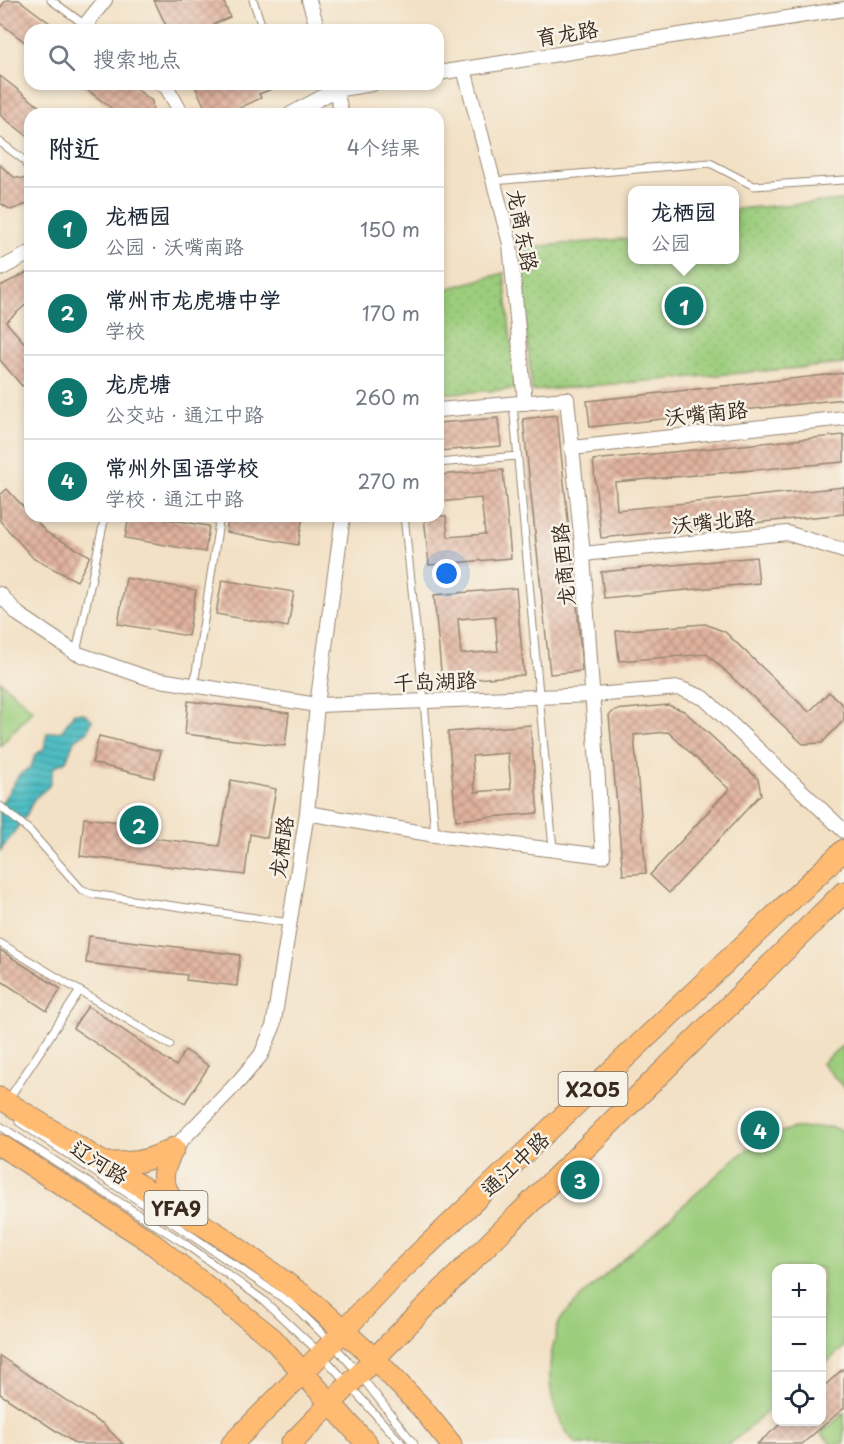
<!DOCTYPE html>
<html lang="zh">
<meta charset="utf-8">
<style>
body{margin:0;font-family:"Playpen Sans","LXGW WenKai TC",sans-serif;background:#f2f2f3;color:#1f2937}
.controls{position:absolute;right:18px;bottom:18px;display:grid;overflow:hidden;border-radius:12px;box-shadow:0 3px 9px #0003}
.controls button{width:54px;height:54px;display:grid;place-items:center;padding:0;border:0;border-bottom:2px solid #e0e1e3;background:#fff;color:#1f2937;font:30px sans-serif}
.you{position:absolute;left:447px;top:574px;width:21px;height:21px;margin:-15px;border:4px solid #fff;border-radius:50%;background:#1a73e8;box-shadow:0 0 0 9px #1a73e833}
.badge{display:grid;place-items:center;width:39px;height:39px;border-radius:50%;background:#0f766e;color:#fff;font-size:20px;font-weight:700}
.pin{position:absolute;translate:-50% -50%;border:3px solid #fff;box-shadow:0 2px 6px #0006}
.popup{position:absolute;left:628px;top:186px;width:111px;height:78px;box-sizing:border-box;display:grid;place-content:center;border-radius:12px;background:#fff;filter:drop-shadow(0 2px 4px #0005);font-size:20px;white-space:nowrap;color:#747a83}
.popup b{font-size:22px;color:#1f2937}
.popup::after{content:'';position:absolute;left:50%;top:100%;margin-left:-12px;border:12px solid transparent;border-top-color:#fff}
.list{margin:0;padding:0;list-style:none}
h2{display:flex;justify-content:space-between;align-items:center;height:78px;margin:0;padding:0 24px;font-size:26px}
h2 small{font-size:20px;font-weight:400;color:#747a83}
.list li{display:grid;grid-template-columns:39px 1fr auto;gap:18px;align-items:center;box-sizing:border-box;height:84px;padding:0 24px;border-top:2px solid #e0e1e3}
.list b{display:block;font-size:22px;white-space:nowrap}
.list p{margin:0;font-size:20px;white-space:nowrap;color:#747a83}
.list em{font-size:20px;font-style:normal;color:#747a83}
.icon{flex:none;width:33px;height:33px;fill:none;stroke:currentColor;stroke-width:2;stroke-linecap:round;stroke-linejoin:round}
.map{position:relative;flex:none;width:844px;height:1444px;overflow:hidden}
.search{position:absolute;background:#fff;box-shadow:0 3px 9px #0003;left:24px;top:24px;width:420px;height:66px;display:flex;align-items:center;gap:15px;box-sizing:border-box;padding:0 21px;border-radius:18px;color:#747a83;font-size:22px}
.panel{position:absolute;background:#fff;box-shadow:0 3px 9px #0003;left:24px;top:108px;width:420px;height:414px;border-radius:18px}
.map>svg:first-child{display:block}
</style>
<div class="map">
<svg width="844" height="1444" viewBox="0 0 844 1444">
<defs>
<pattern id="park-dots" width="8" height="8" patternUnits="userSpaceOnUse" patternTransform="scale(1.5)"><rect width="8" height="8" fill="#9ccd7d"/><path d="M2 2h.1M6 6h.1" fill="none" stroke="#87b06c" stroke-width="1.8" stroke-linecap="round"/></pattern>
<pattern id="water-rules" width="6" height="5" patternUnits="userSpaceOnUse" patternTransform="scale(1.5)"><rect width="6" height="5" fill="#4ebdc3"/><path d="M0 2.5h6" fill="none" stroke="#429a9e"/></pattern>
<pattern id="building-cross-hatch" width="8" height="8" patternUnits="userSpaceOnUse" patternTransform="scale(1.5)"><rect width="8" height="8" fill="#e1b39f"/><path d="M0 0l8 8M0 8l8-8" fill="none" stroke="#b89281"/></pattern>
</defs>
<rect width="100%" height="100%" fill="#f7f3e8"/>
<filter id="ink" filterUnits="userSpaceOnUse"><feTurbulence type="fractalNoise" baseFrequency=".0167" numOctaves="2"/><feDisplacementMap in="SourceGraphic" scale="12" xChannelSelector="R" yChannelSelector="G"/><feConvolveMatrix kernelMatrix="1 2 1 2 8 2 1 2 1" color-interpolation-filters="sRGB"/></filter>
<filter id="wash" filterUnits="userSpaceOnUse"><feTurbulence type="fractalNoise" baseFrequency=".008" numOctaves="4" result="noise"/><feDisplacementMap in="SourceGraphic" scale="24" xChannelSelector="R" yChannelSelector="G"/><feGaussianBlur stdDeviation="1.35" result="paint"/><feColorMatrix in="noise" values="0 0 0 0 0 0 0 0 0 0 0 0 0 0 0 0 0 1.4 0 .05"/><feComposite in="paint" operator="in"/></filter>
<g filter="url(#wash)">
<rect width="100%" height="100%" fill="#f3e1c6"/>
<g fill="url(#park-dots)" stroke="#6c7c4e" stroke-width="1.5">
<path d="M 844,200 L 844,364 L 532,391 L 519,248 L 633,238 L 633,260 L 735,260 L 735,209 Z"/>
<path d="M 504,273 L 516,389 L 438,394 L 438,291 Z"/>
</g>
<g fill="#9ccd7d" stroke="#6c7c4e" stroke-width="1.5">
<path d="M 0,681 L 33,710 L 0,746 Z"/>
<path d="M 844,1044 L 844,1088 L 822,1063 Z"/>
<path d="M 830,1127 L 844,1131 L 844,1347 L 822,1366 L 822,1268 L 776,1268 L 776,1404 L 730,1444 L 576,1444 C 550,1415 544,1377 555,1339 C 556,1334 557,1326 560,1321 C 565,1312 575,1304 582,1296 L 737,1157 L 766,1137 L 794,1128 Z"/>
<path d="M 844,1413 L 844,1444 L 831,1444 L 821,1433 Z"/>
</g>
<path fill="url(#water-rules)" stroke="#447470" stroke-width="1.5" d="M 74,713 L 84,713 L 92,720 L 88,731 L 74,741 L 66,761 L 54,767 L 49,786 L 34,799 L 27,814 L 0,851 L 0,806 L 19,775 L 31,767 L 35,755 L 44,749 L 47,733 L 62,731 Z"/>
<g id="blocks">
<g fill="url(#building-cross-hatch)" fill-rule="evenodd">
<path d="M 6,0 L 19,0 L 59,30 L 30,30 L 30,46 L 0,23 L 0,8 Z"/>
<path d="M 154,0 L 223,0 L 230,17 L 214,24 L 217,30 L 168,30 Z"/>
<path d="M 0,76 L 49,114 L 30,114 L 30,138 L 0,115 Z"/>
<path d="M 80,84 L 130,84 L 152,101 L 153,114 L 119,114 Z"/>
<path d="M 194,84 L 282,84 L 282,85 L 259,94 L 261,98 L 227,114 L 208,114 Z"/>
<path d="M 0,165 L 14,177 L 30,180 L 30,203 L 11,210 L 0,203 Z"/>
<path d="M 30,271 L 30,301 L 6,322 L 30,349 L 30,380 L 22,386 L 0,360 L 0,286 Z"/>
<path d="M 844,373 L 844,399 L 590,427 L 587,401 Z"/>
<path d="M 557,415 L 578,616 L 582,671 L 550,674 L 523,419 Z"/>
<path d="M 498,418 L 501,446 L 438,451 L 438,423 Z"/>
<path d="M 844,435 L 844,462 L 615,482 L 617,510 L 844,487 L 844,514 L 601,538 L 593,460 Z"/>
<path d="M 503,470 L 511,558 L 429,565 L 424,516 L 446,516 L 448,537 L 485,534 L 481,498 L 438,502 L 438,475 Z"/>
<path d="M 7,489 L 47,533 L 90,556 L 77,581 L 34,559 L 0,521 L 0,495 Z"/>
<path d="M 129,516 L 148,516 L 209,526 L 205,552 L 125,538 Z"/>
<path d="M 229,516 L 303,516 L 298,545 L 226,532 Z"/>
<path d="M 756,557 L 759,583 L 604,598 L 601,572 Z"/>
<path d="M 126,578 L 196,590 L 188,636 L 118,624 Z"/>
<path d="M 222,580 L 294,592 L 288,627 L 216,614 Z"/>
<path d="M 516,588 L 524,675 L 442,682 L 434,595 ZM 495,616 L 498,651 L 461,654 L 458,619 Z"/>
<path d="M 705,624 L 725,632 L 809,712 L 829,692 L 844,706 L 844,720 L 822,743 L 803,744 L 707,654 L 619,661 L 616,631 Z"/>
<path d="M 188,701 L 289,713 L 285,746 L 185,734 Z"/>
<path d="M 668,705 L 684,711 L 758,779 L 761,794 L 669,893 L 650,875 L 729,789 L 668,732 L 634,735 L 646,873 L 623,875 L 609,715 L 615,710 Z"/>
<path d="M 530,725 L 538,813 L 456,820 L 448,732 ZM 508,753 L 511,789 L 475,792 L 472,756 Z"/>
<path d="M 99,736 L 161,751 L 154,778 L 92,763 Z"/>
<path d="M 231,780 L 276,789 L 267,838 L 250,834 L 245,875 L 80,856 L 84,818 L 120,822 L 118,834 L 219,846 Z"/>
<path d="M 89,936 L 240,955 L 237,986 L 186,980 L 187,975 L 86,963 Z"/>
<path d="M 0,950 L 61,989 L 47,1011 L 0,980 Z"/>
<path d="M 88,1006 L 176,1066 L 185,1050 L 209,1066 L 185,1103 L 73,1028 Z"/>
<path d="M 0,1356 L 100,1423 L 101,1422 L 123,1444 L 76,1444 L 0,1394 Z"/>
<path d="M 844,1368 L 844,1408 L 802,1444 L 757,1444 L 783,1422 L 822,1422 L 822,1388 Z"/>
</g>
</g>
</g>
<g filter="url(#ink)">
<use href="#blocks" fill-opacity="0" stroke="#978672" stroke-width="1.5"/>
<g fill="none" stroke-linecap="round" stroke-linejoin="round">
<g stroke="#978672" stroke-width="9">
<g id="service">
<path d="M 51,0 L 85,25"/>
<path d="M 253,0 L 263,30"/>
<path d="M 0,142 L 24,160 L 30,172"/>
<path d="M 493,181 L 710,163 L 754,186 L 844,180"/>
<path d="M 513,404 L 553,849"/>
<path d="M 438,463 L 517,456"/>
<path d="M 404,516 L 424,701 L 435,835"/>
<path d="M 76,653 L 105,516"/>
<path d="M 194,685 L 220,516"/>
<path d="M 0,806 L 30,831 L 81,889 L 92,894 L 290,923"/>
<path d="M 0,943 L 170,1045"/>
<path d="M 8,1100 L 79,992"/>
<path d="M 19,1122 L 189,1234 L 293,1305 L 332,1343 L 360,1375 L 414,1444"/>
<path d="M 0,1126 L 184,1243 L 263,1300 L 321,1354 L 402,1444"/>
</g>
</g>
<g stroke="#978672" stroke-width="16">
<g id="minor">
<path d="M 309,0 L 318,30"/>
<path d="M 91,30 L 85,25 L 105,0"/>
<path d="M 464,69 L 510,244 L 525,403"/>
<path d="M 438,73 L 844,9"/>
<path d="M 162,84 L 167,88 L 182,114"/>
<path d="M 334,84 L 342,114"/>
<path d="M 291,114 L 335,90 L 372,84"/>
<path d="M 0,269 L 30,253"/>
<path d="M 572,448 L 844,418"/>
<path d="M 583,554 L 787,533 L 844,551"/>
<path d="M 0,594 L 18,614 L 76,653 L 148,678 L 317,705 L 594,695 L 679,688 L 704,698 L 844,831"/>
<path d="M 307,813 L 435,835 L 603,856 L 583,554 L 567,399 L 438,410"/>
<path d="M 174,1148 L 239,1081 L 261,1055 L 273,1027 L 307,813 L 317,705 L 343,516"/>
</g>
</g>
<g stroke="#978672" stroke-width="23">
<g id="primary">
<path d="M 0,1098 L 222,1237 L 307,1298 L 375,1359 L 421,1407 L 451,1444"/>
<path d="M 0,1145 L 148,1240 L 272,1338 L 367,1444"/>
<path d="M 174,1148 C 158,1177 161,1181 177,1209"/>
<path d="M 104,1163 C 136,1163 145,1163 174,1148"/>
<path d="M 232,1444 L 332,1343 L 393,1278 L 844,850"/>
<path d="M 291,1444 L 426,1306 L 844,892"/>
</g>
</g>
<use href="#service" stroke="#fff" stroke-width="7"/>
<use href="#minor" stroke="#fff" stroke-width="14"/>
<use href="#primary" stroke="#ffbb71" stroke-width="21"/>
</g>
</g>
<g text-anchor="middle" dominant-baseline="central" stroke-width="5" stroke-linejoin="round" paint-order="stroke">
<g fill="#f7f3e8" stroke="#73665b" stroke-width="1.5">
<rect x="558.5" y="1072" width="69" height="34" rx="4.5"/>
<rect x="144.5" y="1191" width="63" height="34" rx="4.5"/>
</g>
<g font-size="20" font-weight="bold" fill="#3b2a1e">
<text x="593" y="1089">X205</text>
<text x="176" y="1208">YFA9</text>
</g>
<g font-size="21" fill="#3b2a1e" stroke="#f7f3e8">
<text transform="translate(567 32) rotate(-9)">育龙路</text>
<text transform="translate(524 230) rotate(79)">龙商东路</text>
<text transform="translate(706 412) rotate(-6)">沃嘴南路</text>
<text transform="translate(713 520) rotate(-6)">沃嘴北路</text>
<text transform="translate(562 565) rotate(-95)">龙商西路</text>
<text transform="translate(435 680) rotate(-2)">千岛湖路</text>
<text transform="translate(280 847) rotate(-82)">龙栖路</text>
<text transform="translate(100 1161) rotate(32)">辽河路</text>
<text transform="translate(514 1163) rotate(-43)">通江中路</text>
</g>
</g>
</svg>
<div class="controls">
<button>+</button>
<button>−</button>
<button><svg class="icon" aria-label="locate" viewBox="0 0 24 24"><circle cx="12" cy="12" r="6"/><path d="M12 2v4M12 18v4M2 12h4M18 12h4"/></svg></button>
</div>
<div class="you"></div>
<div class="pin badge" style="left:684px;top:306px">1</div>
<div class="popup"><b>龙栖园</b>公园</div>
<div class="pin badge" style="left:139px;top:825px">2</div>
<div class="pin badge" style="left:580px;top:1180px">3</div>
<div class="pin badge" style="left:760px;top:1130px">4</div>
<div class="search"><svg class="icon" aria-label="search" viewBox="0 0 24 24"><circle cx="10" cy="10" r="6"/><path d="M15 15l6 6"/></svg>搜索地点</div>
<section class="panel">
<h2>附近<small>4个结果</small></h2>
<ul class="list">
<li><span class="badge">1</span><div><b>龙栖园</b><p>公园 · 沃嘴南路</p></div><em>150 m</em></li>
<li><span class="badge">2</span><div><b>常州市龙虎塘中学</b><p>学校</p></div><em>170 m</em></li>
<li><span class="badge">3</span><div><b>龙虎塘</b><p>公交站 · 通江中路</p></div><em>260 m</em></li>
<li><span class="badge">4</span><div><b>常州外国语学校</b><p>学校 · 通江中路</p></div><em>270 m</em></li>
</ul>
</section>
</div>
